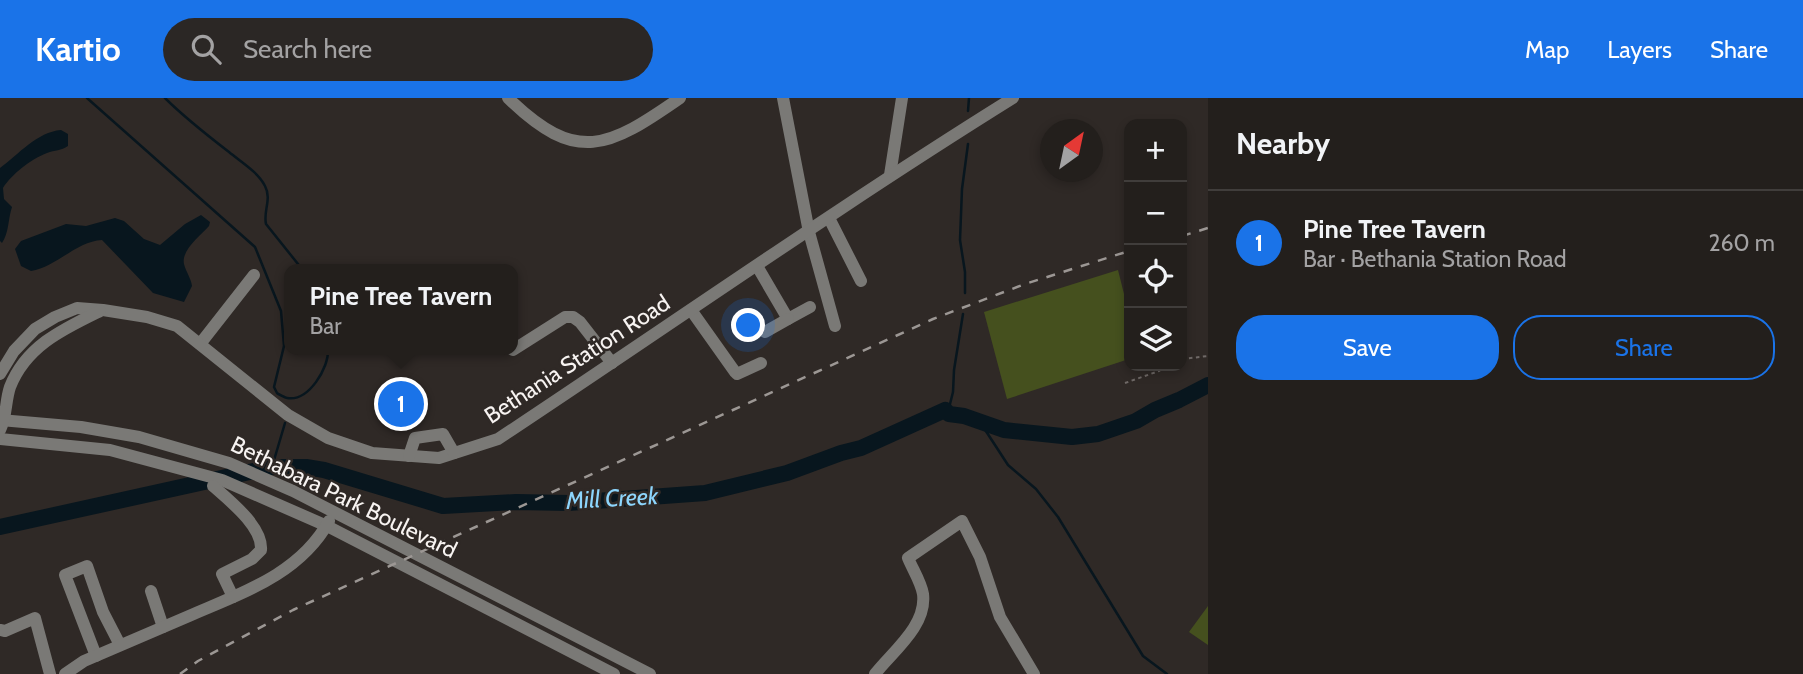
<!DOCTYPE html>
<meta charset="utf-8">
<style>
body{margin:0;font-family:Cabin,sans-serif;background:#2b2725;color:#f1f3f6}
.controls{position:absolute;right:21px;top:21px;display:grid;overflow:hidden;border-radius:14px;box-shadow:0 4px 10px #0003}
.controls button{width:63px;height:63px;display:grid;place-items:center;padding:0;border:0;border-bottom:2px solid #403d3b;background:#231f1c;color:#f1f3f6;font:35px sans-serif}
.compass{position:absolute;left:1040px;top:21px;width:63px;height:63px;border-radius:50%;background:#231f1c;box-shadow:0 4px 10px #0003;rotate:33deg}
.you{position:absolute;left:749px;top:228px;width:24px;height:24px;margin:-18px;border:5px solid #fff;border-radius:50%;background:#1a73e8;box-shadow:0 0 0 10px #1a73e833}
.badge{display:grid;place-items:center;width:46px;height:46px;border-radius:50%;background:#1a73e8;color:#fff;font-size:23px;font-weight:700}
.pin{position:absolute;translate:-50% -50%;border:4px solid #fff;box-shadow:0 2px 7px #0006}
.popup{position:absolute;left:284px;top:166px;width:234px;height:91px;box-sizing:border-box;display:grid;place-content:center;border-radius:14px;background:#231f1c;filter:drop-shadow(0 2px 5px #0005);font-size:23px;white-space:nowrap;color:#a3a2a3}
.popup b{font-size:26px;color:#f1f3f6}
.popup::after{content:'';position:absolute;left:50%;top:100%;margin-left:-14px;border:14px solid transparent;border-top-color:#231f1c}
.list{margin:0;padding:0;list-style:none}
h2{display:flex;justify-content:space-between;align-items:center;height:91px;margin:0;padding:0 28px;font-size:30px}
h2 small{font-size:23px;font-weight:400;color:#a3a2a3}
.list li{display:grid;grid-template-columns:46px 1fr auto;gap:21px;align-items:center;box-sizing:border-box;height:105px;padding:0 28px;border-top:2px solid #403d3b}
.list b{display:block;font-size:26px;white-space:nowrap}
.list p{margin:0;font-size:23px;white-space:nowrap;color:#a3a2a3}
.list em{font-size:23px;font-style:normal;color:#a3a2a3}
.actions{display:flex;gap:14px;padding:21px 28px}
.actions a{flex:1;padding:16px 0;border:2px solid #1a73e8;border-radius:28px;text-align:center;font-size:24px;color:#1a73e8}
.actions .main{background:#1a73e8;color:#fff}
.icon{flex:none;width:38px;height:38px;fill:none;stroke:currentColor;stroke-width:2;stroke-linecap:round;stroke-linejoin:round}
.map{position:relative;flex:none;width:1208px;height:576px;overflow:hidden}
header{display:flex;align-items:center;gap:42px;box-sizing:border-box;height:98px;padding:0 35px;background:#1a73e8;color:#fff}
header strong{font-size:33px}
nav{display:flex;gap:38px;margin-inline-start:auto;font-size:24px}
.search{width:490px;height:63px;background:#2b2725;display:flex;align-items:center;gap:18px;box-sizing:border-box;padding:0 24px;border-radius:38px;color:#a3a2a3;font-size:26px}
main{display:flex}
aside{flex:1;background:#231f1c}
.map>svg:first-child{display:block}
</style>
<header>
<strong>Kartio</strong>
<div class="search"><svg class="icon" aria-label="search" viewBox="0 0 24 24"><circle cx="10" cy="10" r="6"/><path d="M15 15l6 6"/></svg>Search here</div>
<nav><a>Map</a><a>Layers</a><a>Share</a></nav>
</header>
<main>
<div class="map">
<svg width="1208" height="576" viewBox="0 0 1208 576">
<rect width="100%" height="100%" fill="#2f2926"/>
<g fill="#45501e">
<path d="M 1118,172 L 1129,216 L 1129,261 L 1007,301 L 984,214 Z"/>
<path d="M 1208,508 L 1208,547 L 1189,534 Z"/>
</g>
<g fill="#08161e">
<path d="M 61,32 L 68,36 L 68,48 C 61,53 55,52 47,55 C 31,61 12,76 3,90 L 4,101 L 12,109 C 8,121 9,135 2,145 L 0,143 L 0,70 C 19,56 37,34 61,32 Z"/>
<path d="M 201,117 L 210,124 L 209,128 C 201,137 181,152 184,166 C 186,174 191,180 192,188 L 184,204 L 153,195 L 102,142 C 77,143 56,169 31,173 L 21,168 L 15,151 L 21,143 L 66,126 L 86,128 L 115,120 L 124,123 L 144,141 L 160,147 L 185,126 Z"/>
</g>
<g fill="none" stroke-linecap="round" stroke-linejoin="round">
<g stroke="#08161e" stroke-width="2.5">
<path d="M 87,0 L 255,149 L 281,213 L 284,248 L 274,289 L 277,295 C 278,296 286,300 287,300 C 309,304 329,269 328,252"/>
<path d="M 165,0 C 185,20 207,37 229,54 C 241,64 258,74 265,88 C 272,101 263,113 266,126 L 302,171"/>
<path d="M 968,13 L 969,0"/>
<path d="M 965,195 L 965,174 L 960,142 L 962,91 L 968,46"/>
<path d="M 945,312 L 950,306 L 953,294 L 954,272 L 963,216"/>
<path d="M 980,324 L 1008,367 L 1036,391 L 1058,419 L 1143,558 L 1167,576"/>
<path d="M 272,369 L 285,325"/>
</g>
<path stroke="#08161e" stroke-width="16" d="M 0,429 L 272,369 L 306,369 L 324,372 L 443,408 L 516,404 L 568,405 L 705,395 L 787,375 L 841,355 L 861,350 L 945,312 L 949,316 L 964,318 L 1004,332 L 1072,339 L 1098,336 L 1136,323 L 1155,312 L 1179,302 L 1208,287"/>
<g stroke="#6f6967" stroke-width="2" stroke-dasharray="3.5 3.5" stroke-linecap="butt">
<path d="M 1182,261 L 1208,258"/>
<path d="M 1125,285 L 1159,273 L 1166,268"/>
</g>
<g stroke="#7a7976" stroke-width="12">
<path d="M 508,0 C 577,67 608,50 680,0"/>
<path d="M 783,0 L 809,134 L 835,228"/>
<path d="M 890,77 L 902,0"/>
<path d="M 829,120 L 861,183"/>
<path d="M 757,168 L 788,221 L 810,209"/>
<path d="M 691,212 L 735,274 L 737,276 L 761,265"/>
<path d="M 765,234 L 788,221"/>
<path d="M 200,246 L 254,177"/>
<path d="M 513,252 L 565,219 L 573,219 L 580,224 L 612,265"/>
<path d="M 0,276 L 14,253 L 35,231 L 55,219 L 77,210 L 103,212 L 147,219 L 177,228 L 288,317 L 328,340 L 372,355 L 439,360 L 498,341 C 670,227 838,109 1013,0"/>
<path d="M 0,322 L 81,329 L 139,339 L 229,365 L 293,393 L 650,576"/>
<path d="M 0,332 C 7,318 5,304 10,289 C 26,248 63,231 100,213"/>
<path d="M 0,341 L 110,352 L 222,382 L 327,428 L 614,576"/>
<path d="M 409,358 L 415,340 L 443,336 L 454,355"/>
<path d="M 213,388 C 230,403 263,429 261,452 L 252,461 L 222,476 L 233,499"/>
<path d="M 151,493 L 163,529"/>
<path d="M 0,532 L 5,533 L 35,520 L 50,576"/>
<path d="M 96,558 L 65,477 L 87,468 L 103,514 L 120,547"/>
<path d="M 65,576 L 84,563 C 119,548 154,533 189,518 C 242,495 300,476 329,423"/>
<path d="M 875,576 C 892,554 927,528 923,496 C 921,484 913,472 908,460 L 962,423 L 980,459 L 1000,519 L 1034,576"/>
</g>
<g stroke="#9c9794" stroke-width="2.5" stroke-dasharray="9 9" stroke-linecap="butt">
<path d="M 1182,138 L 1208,130"/>
<path d="M 180,576 L 198,563 L 293,512 L 933,221 L 1025,186 L 1129,153"/>
</g>
</g>
<g text-anchor="middle" dominant-baseline="central" stroke-width="5" stroke-linejoin="round" paint-order="stroke">
<g font-size="23" fill="#f7f3f1" stroke="#2f2926">
<text transform="translate(577 261) rotate(-33)">Bethania Station Road</text>
<text transform="translate(344 399) rotate(26)">Bethabara Park Boulevard</text>
</g>
<g font-size="24" font-style="italic" fill="#8dd6fd" stroke="#2f2926">
<text transform="translate(612 400) rotate(-3)">Mill Creek</text>
</g>
</g>
</svg>
<div class="controls">
<button>+</button>
<button>−</button>
<button><svg class="icon" aria-label="locate" viewBox="0 0 24 24"><circle cx="12" cy="12" r="6"/><path d="M12 2v4M12 18v4M2 12h4M18 12h4"/></svg></button>
<button><svg class="icon" aria-label="layers" viewBox="0 0 24 24"><path d="M12 4l9 5-9 5-9-5zM3 14l9 5 9-5"/></svg></button>
</div>
<svg class="compass" viewBox="-18 -18 36 36"><path d="M0-13l5 13h-10z" fill="#e53935"/><path d="M0 13l5-13h-10z" fill="#a3a2a3"/></svg>
<div class="you"></div>
<div class="pin badge" style="left:401px;top:306px">1</div>
<div class="popup"><b>Pine Tree Tavern</b>Bar</div>
</div>
<aside>
<h2>Nearby<small></small></h2>
<ul class="list">
<li><span class="badge">1</span><div><b>Pine Tree Tavern</b><p>Bar · Bethania Station Road</p></div><em>260 m</em></li>
</ul>
<div class="actions"><a class="main">Save</a><a>Share</a></div>
</aside>
</main>
